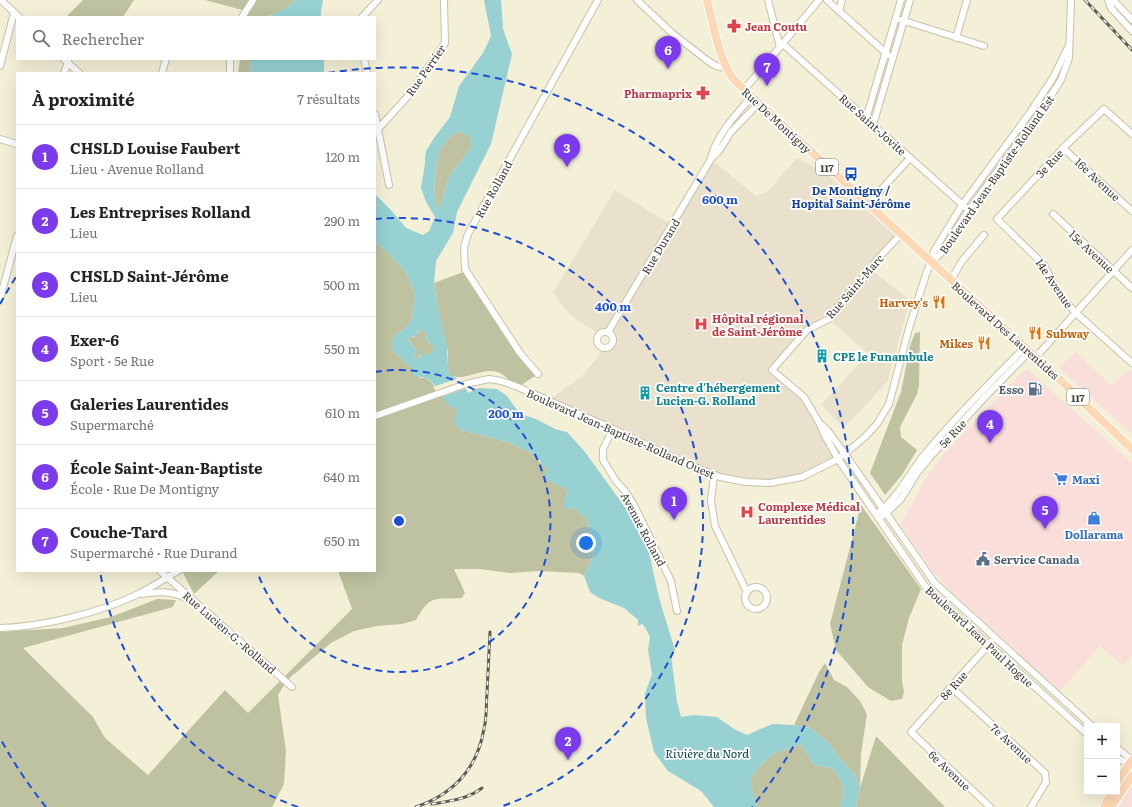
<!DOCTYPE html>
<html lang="fr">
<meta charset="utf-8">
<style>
body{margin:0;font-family:Literata,serif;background:#f6f6f6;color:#222}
.controls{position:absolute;right:12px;bottom:12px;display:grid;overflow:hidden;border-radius:0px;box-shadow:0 4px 16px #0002}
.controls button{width:36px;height:36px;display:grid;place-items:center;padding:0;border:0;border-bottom:1px solid #e0e0e0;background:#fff;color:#222;font:20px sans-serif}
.you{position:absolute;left:586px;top:543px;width:14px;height:14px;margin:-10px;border:3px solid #fff;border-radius:50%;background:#1a73e8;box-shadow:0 0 0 6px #1a73e833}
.badge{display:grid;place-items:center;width:26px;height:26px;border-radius:50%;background:#7c3aed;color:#fff;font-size:13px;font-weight:700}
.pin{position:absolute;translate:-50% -33px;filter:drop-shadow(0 1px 2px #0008)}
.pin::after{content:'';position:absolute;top:21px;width:14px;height:12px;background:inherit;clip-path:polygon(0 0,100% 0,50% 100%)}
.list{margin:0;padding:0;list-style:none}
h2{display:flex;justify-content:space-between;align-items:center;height:52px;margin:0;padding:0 16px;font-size:17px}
h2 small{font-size:13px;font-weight:400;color:#767676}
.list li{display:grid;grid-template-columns:26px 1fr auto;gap:12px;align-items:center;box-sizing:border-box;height:64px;padding:0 16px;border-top:1px solid #e0e0e0}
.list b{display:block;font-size:15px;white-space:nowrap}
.list p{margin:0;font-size:13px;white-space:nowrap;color:#767676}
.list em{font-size:13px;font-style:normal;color:#767676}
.icon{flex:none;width:22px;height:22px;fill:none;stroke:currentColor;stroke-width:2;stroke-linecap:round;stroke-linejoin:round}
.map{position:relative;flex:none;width:1132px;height:807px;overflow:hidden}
.search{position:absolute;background:#fff;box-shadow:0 4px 16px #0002;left:16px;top:16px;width:360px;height:44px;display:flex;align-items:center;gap:10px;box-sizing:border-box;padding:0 14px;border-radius:0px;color:#767676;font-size:15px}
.panel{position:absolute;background:#fff;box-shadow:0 4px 16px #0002;left:16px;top:72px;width:360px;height:500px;border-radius:0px}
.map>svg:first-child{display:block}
</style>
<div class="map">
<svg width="1132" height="807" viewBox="0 0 1132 807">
<rect width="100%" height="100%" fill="#f4f0d8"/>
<g fill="#f9deda">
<path d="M 1075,352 L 1112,386 L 1129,369 L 1132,372 L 1132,434 L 1059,368 Z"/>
<path d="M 1028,370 L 1132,463 L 1132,656 L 1123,666 L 1100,646 L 1060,691 L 953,593 L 933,572 L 900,524 L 914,501 L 925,479 L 943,455 L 1022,372 Z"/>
<path d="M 1131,787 L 1132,788 L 1132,807 L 1119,807 Z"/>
</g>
<path fill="#eae1cc" d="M 797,158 L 847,184 L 901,234 L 873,271 L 910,300 L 888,381 L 844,428 L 821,405 L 868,354 L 829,319 L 807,330 L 772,370 L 804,397 L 826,425 L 845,454 L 802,477 L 770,483 L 720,477 L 549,400 L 582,376 L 604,349 L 609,348 L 612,343 L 613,337 L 608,332 L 594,331 L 570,315 L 553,293 L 615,190 L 672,225 L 711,159 L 756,196 L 767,192 Z"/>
<g fill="#bec2a0">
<path d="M 83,0 L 134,0 L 123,17 L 66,17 Z"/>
<path d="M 205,0 L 295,0 C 280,18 264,17 243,17 L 246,11 Z"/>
<path d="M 240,59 L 250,59 L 251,73 L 238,73 Z"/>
<path d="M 457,132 L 463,133 L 469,136 L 471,142 L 471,148 L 449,176 L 440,208 C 430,204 436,163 439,153 C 442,145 449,136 457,132 Z"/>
<path d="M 375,242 L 385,250 L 406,272 L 415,295 L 412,319 L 405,329 L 396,334 L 393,351 L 412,368 L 420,378 L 426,378 L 431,382 L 453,407 L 457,412 L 461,430 L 508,442 L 534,454 L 538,458 L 539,462 L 549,468 L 552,482 L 567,490 L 568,493 L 564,500 L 571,509 L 577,509 L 581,515 L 587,518 L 594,554 L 584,576 L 579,573 L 538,571 L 510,573 L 480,569 L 454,569 L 465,593 L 462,598 C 435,600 431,593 416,620 L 402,624 L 377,626 L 354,631 L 331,643 L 287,680 L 278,695 L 286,751 L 284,784 L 272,807 L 0,807 L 0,632 L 63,628 L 111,617 L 157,599 L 176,600 L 173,607 L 23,648 L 93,717 L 105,738 L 148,775 L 225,690 L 248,713 L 352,609 L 338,571 L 375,571 Z"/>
<path d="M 466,271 L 538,374 L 518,387 C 512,383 506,376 500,373 C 485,365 463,383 450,375 L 448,368 L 448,352 L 437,305 L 434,283 Z"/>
<path d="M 424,329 L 426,333 L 427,341 L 433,346 L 434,351 L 429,355 L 420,355 L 419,358 L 416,359 L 415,356 L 416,350 L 408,339 L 410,337 L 414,337 L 419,331 Z"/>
<path d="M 920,332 L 919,386 L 917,394 L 900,427 L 901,437 L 917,450 L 902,475 L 885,495 L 870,473 L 901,392 L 910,346 L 915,333 Z"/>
<path d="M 861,505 L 921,589 L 909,618 L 902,645 L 902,681 L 904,692 L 902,699 L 891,701 L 868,687 L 836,650 L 830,624 Z"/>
<path d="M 182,571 L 219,571 L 194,594 Z"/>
<path d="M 825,663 L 834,680 L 847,687 L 860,701 L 867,714 L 861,754 L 860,788 L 876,736 L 945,807 L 856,807 L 860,789 L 860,788 L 856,776 L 837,755 L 829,743 L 810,728 L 794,725 L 819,672 Z"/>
<path d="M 801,744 L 814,765 L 832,768 C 844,784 846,787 840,807 L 757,807 L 750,780 L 757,769 L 772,754 Z"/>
</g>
<g fill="#97d1d2" fill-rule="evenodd">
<path d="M 295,0 L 323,0 L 321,11 L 321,17 L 269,17 L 289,6 Z"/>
<path d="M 484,0 L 501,0 L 503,29 L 512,54 L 491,144 L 457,212 L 453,233 L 436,261 L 434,283 L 437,305 L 447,345 L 448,368 L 450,375 L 456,378 L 469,393 L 475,389 L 480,388 L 497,389 L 507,396 L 520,414 L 536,419 L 555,429 L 567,432 L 585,452 L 627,510 L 648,548 L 659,598 L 675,650 L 671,655 L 677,702 L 681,717 L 694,715 L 717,717 L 734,729 L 747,735 L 772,724 L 794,725 L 810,728 L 829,743 L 837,755 L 856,776 L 860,788 L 856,807 L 840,807 C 846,787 844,784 832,768 L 814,765 L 801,744 L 772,754 L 757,769 L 750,780 L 757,807 L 714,807 L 701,791 L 668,771 L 654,752 L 646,718 L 645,694 L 652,674 L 648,650 L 650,637 L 645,627 L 642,624 L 638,626 L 638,620 L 624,608 L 599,598 L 590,592 L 584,576 L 594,554 L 587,518 L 581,515 L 577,509 L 564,508 L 564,500 L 568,493 L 567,490 L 546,479 L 544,475 L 548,470 L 549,468 L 544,467 L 538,458 L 534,454 L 508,442 L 461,430 L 455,425 L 454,418 L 457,412 L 453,407 L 446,404 C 446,398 432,380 426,378 C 419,376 417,378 411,372 L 412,368 L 393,351 L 392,342 L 396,334 L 405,329 L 412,319 L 415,295 L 406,272 L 385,250 L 375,242 L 375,194 L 390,209 L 406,228 L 423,235 L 429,231 L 435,217 L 426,202 L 421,188 L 425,164 L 425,159 L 426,151 L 434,138 L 450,117 L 459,86 L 483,53 L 491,36 ZM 457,132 L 463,133 L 469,136 L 471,142 L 471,148 L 449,176 L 440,208 C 430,203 436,163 439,153 C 442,145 449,136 457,132 ZM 424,329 L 424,333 L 426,333 L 427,341 L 433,346 L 434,351 L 429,355 L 422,353 L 419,358 L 416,359 L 415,354 L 418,351 L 415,349 L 408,339 L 410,337 L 417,336 L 417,332 Z"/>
<path d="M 250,59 L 324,59 L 324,73 L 251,73 Z"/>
</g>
<path fill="#f4f0d8" d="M 459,378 L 467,388 L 441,397 L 433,387 Z"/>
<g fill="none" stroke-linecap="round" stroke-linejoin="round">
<g stroke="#c6c2ab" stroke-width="8">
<g id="minor">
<path d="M 1,0 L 19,17"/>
<path d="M 637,0 L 672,33 L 708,61 L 716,66 L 726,68"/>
<path d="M 768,0 L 780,47"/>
<path d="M 827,0 L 888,55"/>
<path d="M 1108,0 L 1111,8 L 1132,31"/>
<path d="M 1109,1 L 1116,3 L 1132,20"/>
<path d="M 839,11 L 842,0"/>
<path d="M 242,17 L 253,0"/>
<path d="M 362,17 L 378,0"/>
<path d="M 901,20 L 984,46"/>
<path d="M 956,38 L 967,0"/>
<path d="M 783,44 L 965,207"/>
<path d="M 64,59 L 79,73"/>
<path d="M 364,59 L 367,73"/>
<path d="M 0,66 L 14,13"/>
<path d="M 64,73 L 68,62"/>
<path d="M 162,73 L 166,59"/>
<path d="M 230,73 L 230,59"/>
<path d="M 744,90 L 819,0"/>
<path d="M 375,114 L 389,185"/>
<path d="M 866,119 L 901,0"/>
<path d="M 873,125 L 910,0"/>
<path d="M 378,129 L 409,95 L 445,43 L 444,0"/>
<path d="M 1132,134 L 1104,109 L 1063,148 L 997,219 L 1044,265 L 1060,296 L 1076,313 L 1132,363"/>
<path d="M 0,139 L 17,144"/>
<path d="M 1063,148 L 1132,211"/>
<path d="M 711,158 C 717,134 736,115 751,97"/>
<path d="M 868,204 L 910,158"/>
<path d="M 1053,214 L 1132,288"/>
<path d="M 901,234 L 876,261 L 866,275 L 845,297 L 829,319 L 807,330 L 772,370 L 804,397 L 820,424 L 824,434 L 838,459 L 927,589 L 1087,734"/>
<path d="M 933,261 L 941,253 L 969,210 L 1037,117 L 1061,80 L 1069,58 L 1071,0"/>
<path d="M 951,280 L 962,261 L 984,235"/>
<path d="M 0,299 L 17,236"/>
<circle cx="605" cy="340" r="8"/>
<path d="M 608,332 L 711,159 L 719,151 L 731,132 L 759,103"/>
<path d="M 1036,357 L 1132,250"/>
<path d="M 538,374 L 520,353 L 465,269 L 464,247 L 468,234 L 598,0"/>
<path d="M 375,416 L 466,384 L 489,379 L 501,381 L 518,387 L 613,429 L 689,465 L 720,477 L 746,482 L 770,483 L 802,477 L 838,459 L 864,438 L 877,424 L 889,404 L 909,328 L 927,271 L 931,262 L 934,251 L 962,205 L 1029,114 L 1053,78 L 1069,45"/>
<path d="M 822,425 L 828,431 L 845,454 L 934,582 L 1092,726"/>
<path d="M 613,429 L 603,449 L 603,460 L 616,481 L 625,491 L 634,505 L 671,581 L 677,611"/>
<path d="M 714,475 L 711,501 L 715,526 L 747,592"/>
<path d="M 880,511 C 900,495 909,473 925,454 C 956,416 991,382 1025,347"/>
<path d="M 883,516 L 901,499 L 917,473 L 930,457 L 986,396 L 1030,351"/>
<path d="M 160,571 L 292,687"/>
<circle cx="756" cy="598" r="11"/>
<path d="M 142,594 C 160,591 174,591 189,600"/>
<path d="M 0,628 C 41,627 99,613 136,595 C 151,588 164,579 178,571"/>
<path d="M 951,687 L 1045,773 L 1046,782 L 1031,807"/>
<path d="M 1117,748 L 1132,760"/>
<path d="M 1117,758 L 1123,761 L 1132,764"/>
<path d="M 990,807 L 911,732 L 991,642"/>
</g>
</g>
<g stroke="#fff" stroke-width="10">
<g id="major">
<path d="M 707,0 C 714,27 718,56 733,79 L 868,204 L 1036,357 L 1132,449"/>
<path d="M 1117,782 L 1132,760"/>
<path d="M 1104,807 L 1112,792"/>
<path d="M 1111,807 L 1132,776"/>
</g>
</g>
<use href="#minor" stroke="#fff" stroke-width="6"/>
<use href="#major" stroke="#ffd8b5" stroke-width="8"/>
<g stroke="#5f5d51" stroke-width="3">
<g id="rail">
<path d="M 1085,0 L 1132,50"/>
<path d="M 432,804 C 450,801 468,799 482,788"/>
<path d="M 416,807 C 454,794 477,769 484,729 C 487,717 486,705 487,693 C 488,672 489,652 490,632"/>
</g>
</g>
<use href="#rail" stroke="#fff" stroke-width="1.5" stroke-dasharray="4.5" stroke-linecap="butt"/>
</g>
<g fill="none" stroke="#1d4ed8" stroke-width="2" stroke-dasharray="7 5">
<path d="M375 372A151 151 0 1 1 257 571"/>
<path d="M298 807A303 303 0 0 1 100 571M375 219A303 303 0 0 1 500 807"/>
<path d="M46 807A454 454 0 0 1 0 738M0 304A454 454 0 0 1 16 277M328 73A454 454 0 0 1 752 807"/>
</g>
<defs>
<g id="pharmacy-bare" transform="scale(1.08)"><path d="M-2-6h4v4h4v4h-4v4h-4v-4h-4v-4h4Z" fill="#e0444e" stroke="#fff" stroke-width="2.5" paint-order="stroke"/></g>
<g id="bus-bare" transform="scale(1.08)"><path d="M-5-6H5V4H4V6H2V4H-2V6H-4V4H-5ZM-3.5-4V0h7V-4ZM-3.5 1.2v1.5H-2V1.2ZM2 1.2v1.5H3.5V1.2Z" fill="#1a4fb4" stroke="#fff" stroke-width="2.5" paint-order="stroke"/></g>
<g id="restaurant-bare" transform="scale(1.08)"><path d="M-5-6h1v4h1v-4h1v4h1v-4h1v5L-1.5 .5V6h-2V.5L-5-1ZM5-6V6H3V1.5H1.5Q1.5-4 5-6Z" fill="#e8710a" stroke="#fff" stroke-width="2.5" paint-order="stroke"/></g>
<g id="hospital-bare" transform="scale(1.08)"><path d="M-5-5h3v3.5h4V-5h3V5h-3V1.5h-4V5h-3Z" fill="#e0444e" stroke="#fff" stroke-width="2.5" paint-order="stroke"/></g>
<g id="building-bare" transform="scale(1.08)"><path d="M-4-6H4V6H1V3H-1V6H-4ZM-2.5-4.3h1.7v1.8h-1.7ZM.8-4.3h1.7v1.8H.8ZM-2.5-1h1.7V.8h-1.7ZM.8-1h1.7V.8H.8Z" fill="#0f9aa8" stroke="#fff" stroke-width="2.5" paint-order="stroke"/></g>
<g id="fuel-bare" transform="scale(1.08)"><path d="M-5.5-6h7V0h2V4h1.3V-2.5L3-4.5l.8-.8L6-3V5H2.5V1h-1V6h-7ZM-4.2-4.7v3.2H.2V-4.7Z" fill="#5c6f8a" stroke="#fff" stroke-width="2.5" paint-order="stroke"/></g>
<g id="supermarket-bare" transform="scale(1.08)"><path d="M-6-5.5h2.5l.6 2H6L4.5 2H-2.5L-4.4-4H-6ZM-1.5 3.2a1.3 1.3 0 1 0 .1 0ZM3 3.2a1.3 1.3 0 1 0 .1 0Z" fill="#3f7fe0" stroke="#fff" stroke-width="2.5" paint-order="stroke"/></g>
<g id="shop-bare" transform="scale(1.08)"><path d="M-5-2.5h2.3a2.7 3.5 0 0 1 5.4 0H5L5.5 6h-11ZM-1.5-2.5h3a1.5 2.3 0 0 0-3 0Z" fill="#3f7fe0" stroke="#fff" stroke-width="2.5" paint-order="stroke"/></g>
<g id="civic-bare" transform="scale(1.08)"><path d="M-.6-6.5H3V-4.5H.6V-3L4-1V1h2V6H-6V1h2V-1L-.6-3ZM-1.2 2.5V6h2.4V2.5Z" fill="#5c6f8a" stroke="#fff" stroke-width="2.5" paint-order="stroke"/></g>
</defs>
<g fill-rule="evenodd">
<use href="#pharmacy-bare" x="734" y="26"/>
<use href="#pharmacy-bare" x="703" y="93"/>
<use href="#bus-bare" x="851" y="174"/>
<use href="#restaurant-bare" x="939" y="302"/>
<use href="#hospital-bare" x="701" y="324"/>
<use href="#restaurant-bare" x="1035" y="333"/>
<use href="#restaurant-bare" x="984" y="343"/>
<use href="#building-bare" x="822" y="356"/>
<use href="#fuel-bare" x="1035" y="389"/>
<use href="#building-bare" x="645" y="393"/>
<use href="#supermarket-bare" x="1061" y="479"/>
<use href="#hospital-bare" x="747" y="512"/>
<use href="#shop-bare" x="1094" y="518"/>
<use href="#civic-bare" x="983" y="559"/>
</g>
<g text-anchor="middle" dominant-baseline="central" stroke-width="3.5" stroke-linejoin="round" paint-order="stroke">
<g fill="#fff" stroke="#787670" stroke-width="1">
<rect x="816" y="159" width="22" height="16" rx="3"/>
<rect x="1067" y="389" width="22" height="16" rx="3"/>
</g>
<g font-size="10" font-weight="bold" fill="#3e3c33">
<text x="827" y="167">117</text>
<text x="1078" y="397">117</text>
</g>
<g font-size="11" font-weight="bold" fill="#be3a42" stroke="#fff" text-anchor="start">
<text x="745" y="26">Jean Coutu</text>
<text x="692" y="93" text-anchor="end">Pharmaprix</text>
<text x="712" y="318">Hôpital régional<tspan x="712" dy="13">de Saint-Jérôme</tspan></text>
<text x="758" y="506">Complexe Médical<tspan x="758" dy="13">Laurentides</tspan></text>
</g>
<g font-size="11" fill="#3e3c33" stroke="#fff">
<text transform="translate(425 70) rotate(-55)">Rue Perrier</text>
<text transform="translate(777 120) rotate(43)">Rue De Montigny</text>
<text transform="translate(873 124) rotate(42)">Rue Saint-Jovite</text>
<text transform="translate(1049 163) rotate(-47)">3e Rue</text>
<text transform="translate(996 174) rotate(-55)">Boulevard Jean-Baptiste-Rolland Est</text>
<text transform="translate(1098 179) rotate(43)">16e Avenue</text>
<text transform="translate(493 189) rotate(-61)">Rue Rolland</text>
<text transform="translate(660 246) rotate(-59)">Rue Durand</text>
<text transform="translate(1092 251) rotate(43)">15e Avenue</text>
<text transform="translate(1055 283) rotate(56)">14e Avenue</text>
<text transform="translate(854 286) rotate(-49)">Rue Saint-Marc</text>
<text transform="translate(1006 330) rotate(42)">Boulevard Des Laurentides</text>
<text transform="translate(621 433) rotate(24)">Boulevard Jean-Baptiste-Rolland Ouest</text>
<text transform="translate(952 433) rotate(-47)">5e Rue</text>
<text transform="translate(644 529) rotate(62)">Avenue Rolland</text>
<text transform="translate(230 632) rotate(41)">Rue Lucien-G.-Rolland</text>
<text transform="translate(980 636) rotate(43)">Boulevard Jean Paul Hogue</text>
<text transform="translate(953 685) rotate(-48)">8e Rue</text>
<text transform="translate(1012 743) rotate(43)">7e Avenue</text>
<text transform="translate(950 770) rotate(43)">6e Avenue</text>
</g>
<g font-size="11" font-weight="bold" fill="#164399" stroke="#fff">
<text x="851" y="190">De Montigny /<tspan x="851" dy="13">Hopital Saint-Jérôme</tspan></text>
</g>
<g font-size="11" font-weight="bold" fill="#c56008" stroke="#fff" text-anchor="end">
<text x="928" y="302">Harvey's</text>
<text x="1046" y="333" text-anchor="start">Subway</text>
<text x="973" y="343">Mikes</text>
</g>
<g font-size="11" font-weight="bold" fill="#0d838f" stroke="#fff" text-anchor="start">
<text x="833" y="356">CPE le Funambule</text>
<text x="656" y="387">Centre d'hébergement<tspan x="656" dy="13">Lucien-G. Rolland</tspan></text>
</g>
<g font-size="11" font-weight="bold" fill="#4e5e75" stroke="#fff" text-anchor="end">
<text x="1024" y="389">Esso</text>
<text x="994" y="559" text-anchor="start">Service Canada</text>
</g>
<g font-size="11" font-weight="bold" fill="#366cbe" stroke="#fff" text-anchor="start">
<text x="1072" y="479">Maxi</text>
<text x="1094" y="534" text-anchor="middle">Dollarama</text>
</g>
<g font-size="12" font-style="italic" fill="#053e3f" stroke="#fff">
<text x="707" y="753">Rivière du Nord</text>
</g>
</g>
<circle cx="399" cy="521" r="6" fill="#1d4ed8" stroke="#fff" stroke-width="2"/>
<g font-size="12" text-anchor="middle" font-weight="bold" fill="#1d4ed8" stroke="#fff" stroke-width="3.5" stroke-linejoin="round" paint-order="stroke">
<text x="720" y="204">600 m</text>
<text x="613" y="311">400 m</text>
<text x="506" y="418">200 m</text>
</g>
</svg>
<div class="controls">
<button>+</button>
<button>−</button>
</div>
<div class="you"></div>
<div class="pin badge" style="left:674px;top:520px">1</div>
<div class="pin badge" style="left:568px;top:760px">2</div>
<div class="pin badge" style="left:567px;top:167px">3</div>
<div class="pin badge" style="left:990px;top:443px">4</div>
<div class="pin badge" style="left:1045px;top:529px">5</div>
<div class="pin badge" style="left:668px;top:69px">6</div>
<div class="pin badge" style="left:767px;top:86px">7</div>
<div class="search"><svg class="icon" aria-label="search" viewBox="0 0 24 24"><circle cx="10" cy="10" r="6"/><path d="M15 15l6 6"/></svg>Rechercher</div>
<section class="panel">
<h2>À proximité<small>7 résultats</small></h2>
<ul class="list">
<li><span class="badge">1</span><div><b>CHSLD Louise Faubert</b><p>Lieu · Avenue Rolland</p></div><em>120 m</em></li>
<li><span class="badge">2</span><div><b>Les Entreprises Rolland</b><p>Lieu</p></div><em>290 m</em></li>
<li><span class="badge">3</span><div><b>CHSLD Saint-Jérôme</b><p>Lieu</p></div><em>500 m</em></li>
<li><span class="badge">4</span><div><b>Exer-6</b><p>Sport · 5e Rue</p></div><em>550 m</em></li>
<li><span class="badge">5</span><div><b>Galeries Laurentides</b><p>Supermarché</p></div><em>610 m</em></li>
<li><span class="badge">6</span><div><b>École Saint-Jean-Baptiste</b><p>École · Rue De Montigny</p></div><em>640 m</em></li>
<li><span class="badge">7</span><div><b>Couche-Tard</b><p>Supermarché · Rue Durand</p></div><em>650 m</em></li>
</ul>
</section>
</div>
